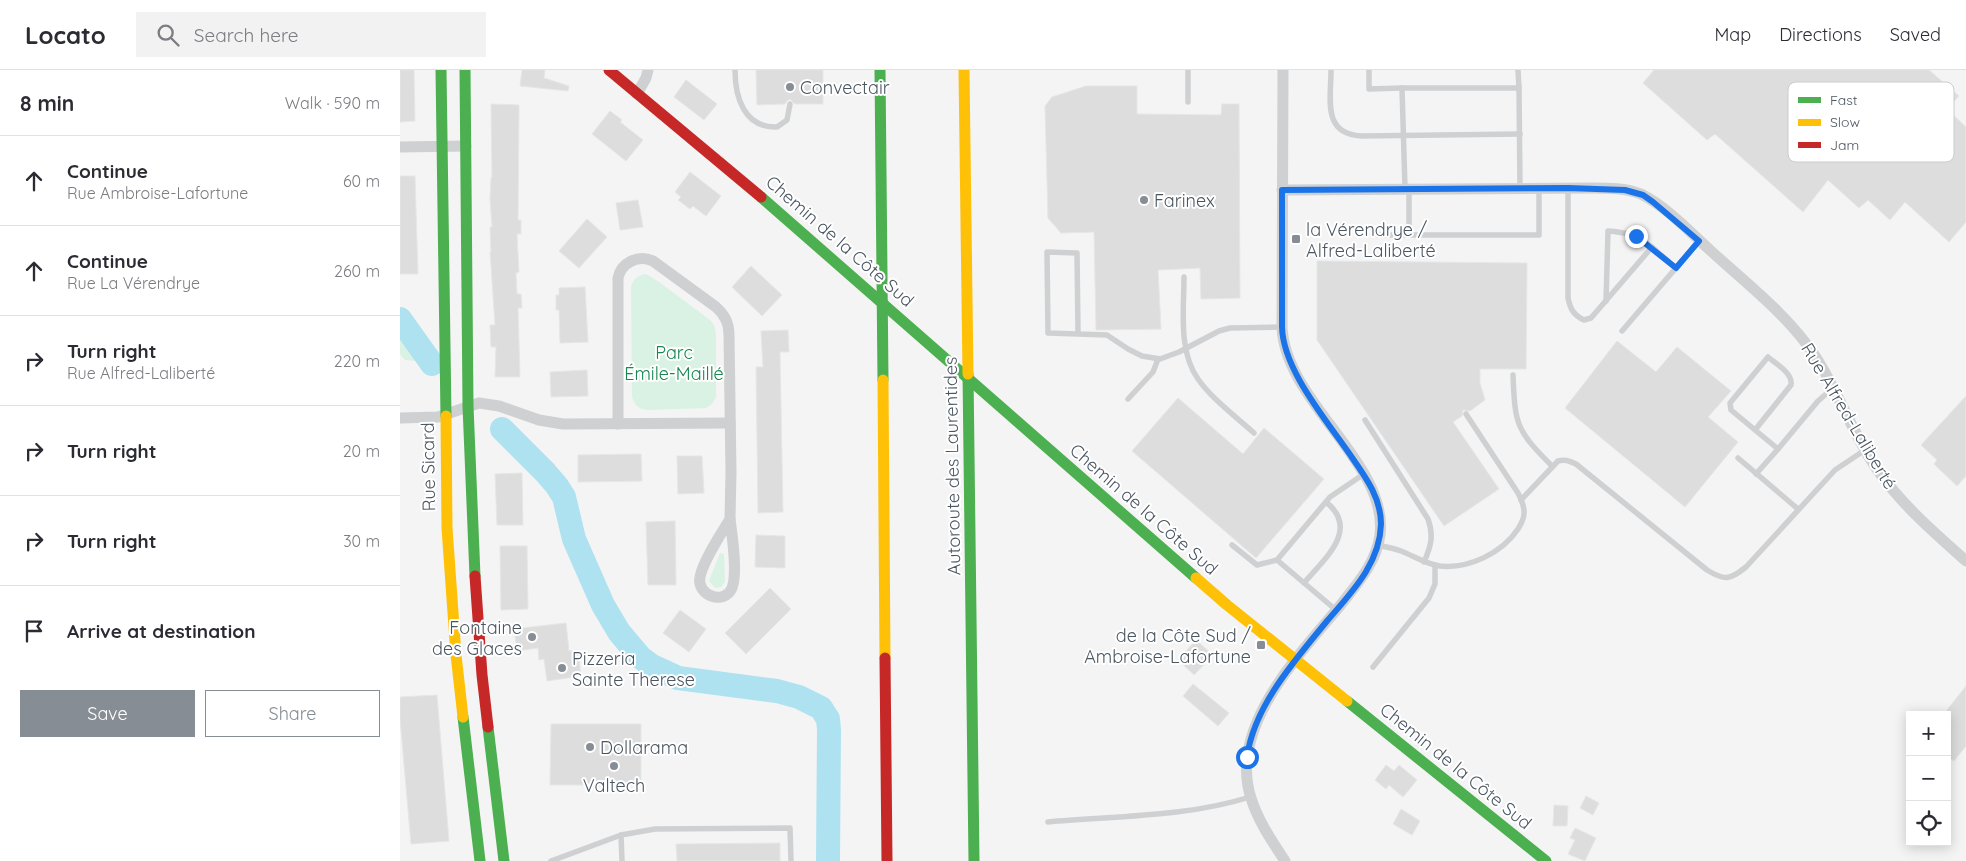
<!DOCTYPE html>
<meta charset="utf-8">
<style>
body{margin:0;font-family:Quicksand,sans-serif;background:#f2f2f3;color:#2b2b33}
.controls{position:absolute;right:15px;bottom:15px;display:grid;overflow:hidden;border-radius:0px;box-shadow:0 2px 12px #0003}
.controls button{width:45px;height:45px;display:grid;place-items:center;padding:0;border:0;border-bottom:1px solid #e1e1e2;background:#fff;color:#2b2b33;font:25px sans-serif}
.stop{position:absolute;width:15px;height:15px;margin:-11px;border:4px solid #1a73e8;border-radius:50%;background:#fff}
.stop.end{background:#1a73e8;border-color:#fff;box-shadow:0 1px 5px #0008}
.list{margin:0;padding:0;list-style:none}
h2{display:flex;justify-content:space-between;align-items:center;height:65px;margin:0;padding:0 20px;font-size:21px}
h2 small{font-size:16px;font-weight:400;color:#7c7c81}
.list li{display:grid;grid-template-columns:32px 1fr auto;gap:15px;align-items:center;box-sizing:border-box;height:90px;padding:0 20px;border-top:1px solid #e1e1e2}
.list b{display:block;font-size:19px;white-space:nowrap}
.list p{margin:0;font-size:16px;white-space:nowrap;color:#7c7c81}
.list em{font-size:16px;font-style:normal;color:#7c7c81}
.actions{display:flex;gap:10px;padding:15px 20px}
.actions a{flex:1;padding:11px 0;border:1px solid #868d94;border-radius:0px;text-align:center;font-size:18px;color:#868d94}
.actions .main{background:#868d94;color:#fff}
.icon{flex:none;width:28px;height:28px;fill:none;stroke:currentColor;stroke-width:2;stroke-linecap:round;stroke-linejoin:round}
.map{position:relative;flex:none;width:1566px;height:791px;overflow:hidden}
header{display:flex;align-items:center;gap:30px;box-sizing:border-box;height:70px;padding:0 25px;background:#fff;border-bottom:1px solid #e1e1e2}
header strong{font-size:24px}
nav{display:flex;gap:28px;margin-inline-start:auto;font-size:18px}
.search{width:350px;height:45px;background:#f2f2f3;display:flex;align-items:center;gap:12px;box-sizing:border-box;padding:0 18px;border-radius:0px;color:#7c7c81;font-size:19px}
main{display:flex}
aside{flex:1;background:#fff}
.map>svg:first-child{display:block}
</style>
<header>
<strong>Locato</strong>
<div class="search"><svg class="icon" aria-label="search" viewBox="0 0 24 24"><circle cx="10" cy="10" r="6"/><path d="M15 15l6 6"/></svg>Search here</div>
<nav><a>Map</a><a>Directions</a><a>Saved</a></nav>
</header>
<main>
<aside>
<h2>8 min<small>Walk · 590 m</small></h2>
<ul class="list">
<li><svg class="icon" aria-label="ahead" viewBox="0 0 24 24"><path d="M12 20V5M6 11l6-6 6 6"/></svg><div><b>Continue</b><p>Rue Ambroise-Lafortune</p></div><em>60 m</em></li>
<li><svg class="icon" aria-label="ahead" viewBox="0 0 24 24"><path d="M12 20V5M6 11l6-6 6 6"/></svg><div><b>Continue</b><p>Rue La Vérendrye</p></div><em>260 m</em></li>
<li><svg class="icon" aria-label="right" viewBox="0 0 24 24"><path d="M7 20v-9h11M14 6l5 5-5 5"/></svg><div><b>Turn right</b><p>Rue Alfred-Laliberté</p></div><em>220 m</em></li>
<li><svg class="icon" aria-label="right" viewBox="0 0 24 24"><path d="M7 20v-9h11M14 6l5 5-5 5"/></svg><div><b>Turn right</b></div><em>20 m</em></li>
<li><svg class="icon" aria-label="right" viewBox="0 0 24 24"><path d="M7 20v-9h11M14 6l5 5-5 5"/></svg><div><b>Turn right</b></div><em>30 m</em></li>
<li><svg class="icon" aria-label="arrive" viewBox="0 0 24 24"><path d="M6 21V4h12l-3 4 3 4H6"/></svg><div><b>Arrive at destination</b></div></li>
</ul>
<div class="actions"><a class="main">Save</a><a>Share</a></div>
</aside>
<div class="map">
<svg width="1566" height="791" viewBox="0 0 1566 791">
<rect width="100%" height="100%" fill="#f4f4f4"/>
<g fill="#d9f2e3">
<path d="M 246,204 L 259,212 L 310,250 L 314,255 L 316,264 L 316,327 L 312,334 L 306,338 L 248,340 C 238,339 234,335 232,326 L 231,217 C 233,209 238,205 246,204 Z"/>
<path d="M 0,240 L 18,268 L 22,280 L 16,291 L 5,290 L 0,284 Z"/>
<path d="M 320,483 L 324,484 L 325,512 L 321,517 L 315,518 L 309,511 Z"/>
</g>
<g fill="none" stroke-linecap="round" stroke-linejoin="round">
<g stroke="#aee2f0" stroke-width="24">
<path d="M 0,249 L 32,294"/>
<path d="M 102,359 L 145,402 L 157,416 L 164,427 L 174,469 L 203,535 L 219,562 L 240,587 L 252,596 L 278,608 L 377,621 L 399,627 L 421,638 L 428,649 L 429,660 L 428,791"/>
</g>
</g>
<g fill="#ddddde" stroke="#e5e6e7">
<path d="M 0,0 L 14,0 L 15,51 L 0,52 Z"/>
<path d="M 122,0 L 145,0 L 144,8 L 169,16 L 168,21 L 120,16 Z"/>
<path d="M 356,0 L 423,0 L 423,34 L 395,34 L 390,29 L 387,31 L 385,34 L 357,35 Z"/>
<path d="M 1254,0 L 1529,0 L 1559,26 L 1547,39 L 1566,57 L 1566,152 L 1549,172 L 1505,132 L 1490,150 L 1468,130 L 1459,138 L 1428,110 L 1403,142 L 1315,64 L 1307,70 L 1243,13 Z"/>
<path d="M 286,10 L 317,34 L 304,50 L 274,27 Z"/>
<path d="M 686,16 L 737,16 L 737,44 L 821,45 L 822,34 L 839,34 L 840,228 L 801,229 L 800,198 L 758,200 L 761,259 L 696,260 L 694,162 L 661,163 L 648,148 L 645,36 L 652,27 Z"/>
<path d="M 91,34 L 119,35 L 118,150 L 121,150 L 121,164 L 117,164 L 119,202 L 116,203 L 117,224 L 121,224 L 122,238 L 118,238 L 120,307 L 95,307 L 96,277 L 91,277 L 90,255 L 95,255 L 90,182 L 91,182 L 90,157 L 92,157 L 90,129 L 91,108 L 92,108 Z"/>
<path d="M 210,41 L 222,50 L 220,52 L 243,70 L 226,91 L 192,64 Z"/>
<path d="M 290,102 L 321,126 L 306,146 L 293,136 L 290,139 L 278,130 L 281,127 L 275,122 Z"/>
<path d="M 0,106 L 15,106 L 18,204 L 0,204 Z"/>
<path d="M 238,130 L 243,157 L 220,160 L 216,133 Z"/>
<path d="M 187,149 L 207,167 L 179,198 L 159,181 Z"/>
<path d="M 917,191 L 1127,193 L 1126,299 L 1080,299 L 1080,313 L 1085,330 L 1070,341 L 1063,340 L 1062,346 L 1053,352 L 1099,419 L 1044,456 L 917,270 Z"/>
<path d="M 351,196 L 382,225 L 362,246 L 332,217 Z"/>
<path d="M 185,217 L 188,272 L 160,273 L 159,240 L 156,240 L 156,225 L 159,225 L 159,218 Z"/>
<path d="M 388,260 L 389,282 L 380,282 L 383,442 L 358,443 L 356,297 L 363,297 L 361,261 Z"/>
<path d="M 1217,271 L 1256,302 L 1277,277 L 1331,321 L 1308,347 L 1338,372 L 1285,437 L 1165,338 Z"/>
<path d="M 187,300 L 188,326 L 151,327 L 150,302 Z"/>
<path d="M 1566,326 L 1566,406 L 1557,416 L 1534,394 L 1537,390 L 1521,375 Z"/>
<path d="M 778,328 L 843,384 L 864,358 L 924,409 L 856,488 L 732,381 Z"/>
<path d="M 241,384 L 242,411 L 178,412 L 178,385 Z"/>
<path d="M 277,386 L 302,386 L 304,423 L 278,424 Z"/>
<path d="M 122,403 L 123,455 L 97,455 L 95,404 Z"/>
<path d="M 275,451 L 276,515 L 248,515 L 246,452 Z"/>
<path d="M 356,465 L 385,466 L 385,498 L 355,497 Z"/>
<path d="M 100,476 L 127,476 L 128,539 L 101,540 Z"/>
<path d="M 370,518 L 391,539 L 346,584 L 325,563 Z"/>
<path d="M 280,540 L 306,559 L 289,582 L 263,563 Z"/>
<path d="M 166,553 L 169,581 L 178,580 L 181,606 L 147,611 L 144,589 L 139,590 L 138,578 L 117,581 L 114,559 Z"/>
<path d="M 796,570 L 813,585 L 794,605 L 778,590 Z"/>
<path d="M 793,614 L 829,643 L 818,656 L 783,626 Z"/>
<path d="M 1566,616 L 1566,676 L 1554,691 L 1547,686 L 1547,640 Z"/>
<path d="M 37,625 L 49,771 L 11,774 L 0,649 L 0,627 Z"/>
<path d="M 151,654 L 241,654 L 241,715 L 150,715 Z"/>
<path d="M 986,695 L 994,701 L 999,695 L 1017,710 L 1003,727 L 989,715 L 986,719 L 975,710 Z"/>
<path d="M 1186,726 L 1199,733 L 1193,745 L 1180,738 Z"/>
<path d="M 1154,735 L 1168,736 L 1167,756 L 1153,756 Z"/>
<path d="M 1001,739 L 1020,751 L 1012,765 L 993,754 Z"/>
<path d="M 1175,758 L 1196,768 L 1185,791 L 1168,784 L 1175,770 L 1170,768 Z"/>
<path d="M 380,773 L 380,791 L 277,791 L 276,774 Z"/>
</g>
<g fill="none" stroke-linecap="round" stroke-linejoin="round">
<g stroke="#ced0d2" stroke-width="5.5">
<path d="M 335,0 C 335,27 344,58 377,57 L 387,50 L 390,34"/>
<path d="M 931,0 C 931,29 922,64 961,66 L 1120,64"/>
<path d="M 969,0 L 969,19 L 1002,18"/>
<path d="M 1118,0 L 1119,18"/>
<path d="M 788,32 L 788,0"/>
<path d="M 1005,118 L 1002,18 L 1119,18 L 1120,118"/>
<path d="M 1009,118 L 1009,165"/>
<path d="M 1168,118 L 1168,228 C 1170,238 1173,245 1184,250 L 1191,248 L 1252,177 L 1276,198"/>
<path d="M 978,165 L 1139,165 L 1139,118"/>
<path d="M 784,207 C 784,239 778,281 798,309 C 812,329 835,346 854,363"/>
<path d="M 1206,231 L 1208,161 C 1226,162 1238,166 1252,177"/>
<path d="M 1222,261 L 1299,171"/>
<path d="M 678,262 L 677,183 L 647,182 L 648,263 L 707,265 L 728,279 L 742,286 L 760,289 L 779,282 L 819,261 L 830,258 L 882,257"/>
<path d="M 1113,305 C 1115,355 1116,360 1152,396"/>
<path d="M 728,329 L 753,302 L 758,289"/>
<path d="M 965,350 L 1028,449 C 1034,466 1031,476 1024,492"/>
<path d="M 1355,360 L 1391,315 C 1393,303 1376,294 1368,287 L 1330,333 L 1331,340 L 1378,379 L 1418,331 L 1433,318"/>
<path d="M 1338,388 L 1398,439"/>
<path d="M 1356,404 L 1378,379"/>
<path d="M 1121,430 L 1158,391 C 1165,389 1169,391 1176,394 L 1307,500 C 1325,511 1330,510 1346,497 L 1435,400 L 1465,380"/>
<path d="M 832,475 L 857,495 L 877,490"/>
<path d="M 978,475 C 985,477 993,478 1001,481 C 1014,486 1026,494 1040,496 C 1069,499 1102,483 1118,459 C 1121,454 1125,448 1124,441 C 1124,435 1121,429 1118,423 L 1066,344"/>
<path d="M 904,513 C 923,490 961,460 926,432"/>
<path d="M 936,540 L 877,490 L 930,427 L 964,404"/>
<path d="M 973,597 L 1029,528 L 1035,514 L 1035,495"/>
<path d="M 648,752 C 715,746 787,747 850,727"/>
<path d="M 221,765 L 222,791"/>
<path d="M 151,791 L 221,765 L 255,759 L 390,758 L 391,791"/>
</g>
<g stroke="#ced0d2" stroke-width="11">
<path d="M 883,0 L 882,257 C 885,332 989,393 980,465 C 976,494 956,515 939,537 C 898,586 828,658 851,728 C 858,751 872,771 885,791"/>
<path d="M 237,24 L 246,8 L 248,0"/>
<path d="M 0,77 L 66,76"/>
<path d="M 882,120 L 1192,118 C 1208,118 1226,118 1241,124 C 1267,137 1290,162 1311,181 C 1347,214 1388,245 1415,286 C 1439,322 1453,366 1479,402 C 1503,436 1535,463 1566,491"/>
<path d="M 0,348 L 38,347 L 79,333 L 99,336 L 139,350 L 163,354 L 330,353"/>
<path d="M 218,354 L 218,208 C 221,193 238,184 253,191 L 316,237 C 325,245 329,253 329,266 L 331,402 L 330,449"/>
<path d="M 330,449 C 332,465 338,503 332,518 C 324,536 296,525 300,507 C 303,491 321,464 330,449 Z"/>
</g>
<g stroke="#4caf50" stroke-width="11">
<path d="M 41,0 L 46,346"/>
<path d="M 65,0 L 68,336 L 75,506"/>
<path d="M 480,0 L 483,310"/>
<path d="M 361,127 L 796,508"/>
<path d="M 568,304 L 574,791"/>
<path d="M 947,631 L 1146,791"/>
<path d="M 63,647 L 80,791"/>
<path d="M 88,657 L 104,791"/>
</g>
<g stroke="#ffc107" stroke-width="11">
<path d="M 564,0 L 568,304"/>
<path d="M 483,310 L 485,588"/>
<path d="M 46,346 L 47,458 L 56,585 L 63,647"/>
<path d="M 796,508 L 827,535 L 947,631"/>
</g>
<g stroke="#c62828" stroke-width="11">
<path d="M 209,0 L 361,127"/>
<path d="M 75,506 L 82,605 L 88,657"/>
<path d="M 485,588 L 487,791"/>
</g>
</g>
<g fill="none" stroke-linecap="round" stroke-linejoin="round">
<path stroke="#1a73e8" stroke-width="6" d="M 847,687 C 854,636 895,590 927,551 C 951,523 980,494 981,454 C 981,429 967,409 953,389 C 929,353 883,301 882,257 L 882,120 L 1168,118 L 1225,120 L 1243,125 L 1253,132 L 1299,171 L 1276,198 L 1236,166"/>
</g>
<g fill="#868d94" stroke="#fff" stroke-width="2">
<circle cx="390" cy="17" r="5"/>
<circle cx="744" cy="130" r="5"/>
<rect x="891" y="164" width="10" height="10" rx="2.5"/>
<circle cx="132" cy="567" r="5"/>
<rect x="856" y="570" width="10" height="10" rx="2.5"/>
<circle cx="162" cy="598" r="5"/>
<circle cx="190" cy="677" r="5"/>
<circle cx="214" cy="696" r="5"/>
</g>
<g text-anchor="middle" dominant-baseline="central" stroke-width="4" stroke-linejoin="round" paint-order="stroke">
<g font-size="18" fill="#4a5661" stroke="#fff" text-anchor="start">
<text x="400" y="17">Convectair</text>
<text x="754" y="130">Farinex</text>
<text x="906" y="159">la Vérendrye /<tspan x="906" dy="21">Alfred-Laliberté</tspan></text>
<text x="122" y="557" text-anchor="end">Fontaine<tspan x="122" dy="21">des Glaces</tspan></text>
<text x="851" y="565" text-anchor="end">de la Côte Sud /<tspan x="851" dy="21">Ambroise-Lafortune</tspan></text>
<text x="172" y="588">Pizzeria<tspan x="172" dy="21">Sainte Therese</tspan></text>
<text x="200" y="677">Dollarama</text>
<text x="214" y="715" text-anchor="middle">Valtech</text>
</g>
<g font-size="18" fill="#4a5661" stroke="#fff">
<text transform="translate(440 171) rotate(41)">Chemin de la Côte Sud</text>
<text transform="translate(1449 346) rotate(59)">Rue Alfred-Laliberté</text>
<text transform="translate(552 396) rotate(-91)">Autoroute des Laurentides</text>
<text transform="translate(28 397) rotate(-91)">Rue Sicard</text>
<text transform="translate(744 439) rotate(41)">Chemin de la Côte Sud</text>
<text transform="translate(1056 696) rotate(39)">Chemin de la Côte Sud</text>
</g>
<g font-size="18" fill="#17864f" stroke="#fff">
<text x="274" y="282">Parc<tspan x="274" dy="21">Émile-Maillé</tspan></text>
</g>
</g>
<rect x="1388" y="12" width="166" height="80" rx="8" fill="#fff" stroke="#c9ccd0" stroke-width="1"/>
<rect x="1398" y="27" width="23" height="6" fill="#4caf50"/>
<rect x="1398" y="49" width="23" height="7" fill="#ffc107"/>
<rect x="1398" y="72" width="23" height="6" fill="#c62828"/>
<g font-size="14" fill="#4a5661">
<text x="1430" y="35">Fast</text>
<text x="1430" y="57">Slow</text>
<text x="1430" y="80">Jam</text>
</g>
</svg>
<div class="controls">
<button>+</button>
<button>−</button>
<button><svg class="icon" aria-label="locate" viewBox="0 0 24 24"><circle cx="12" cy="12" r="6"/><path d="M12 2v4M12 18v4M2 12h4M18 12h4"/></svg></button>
</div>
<div class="stop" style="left:847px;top:687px"></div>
<div class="stop end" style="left:1236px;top:166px"></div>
</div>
</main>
